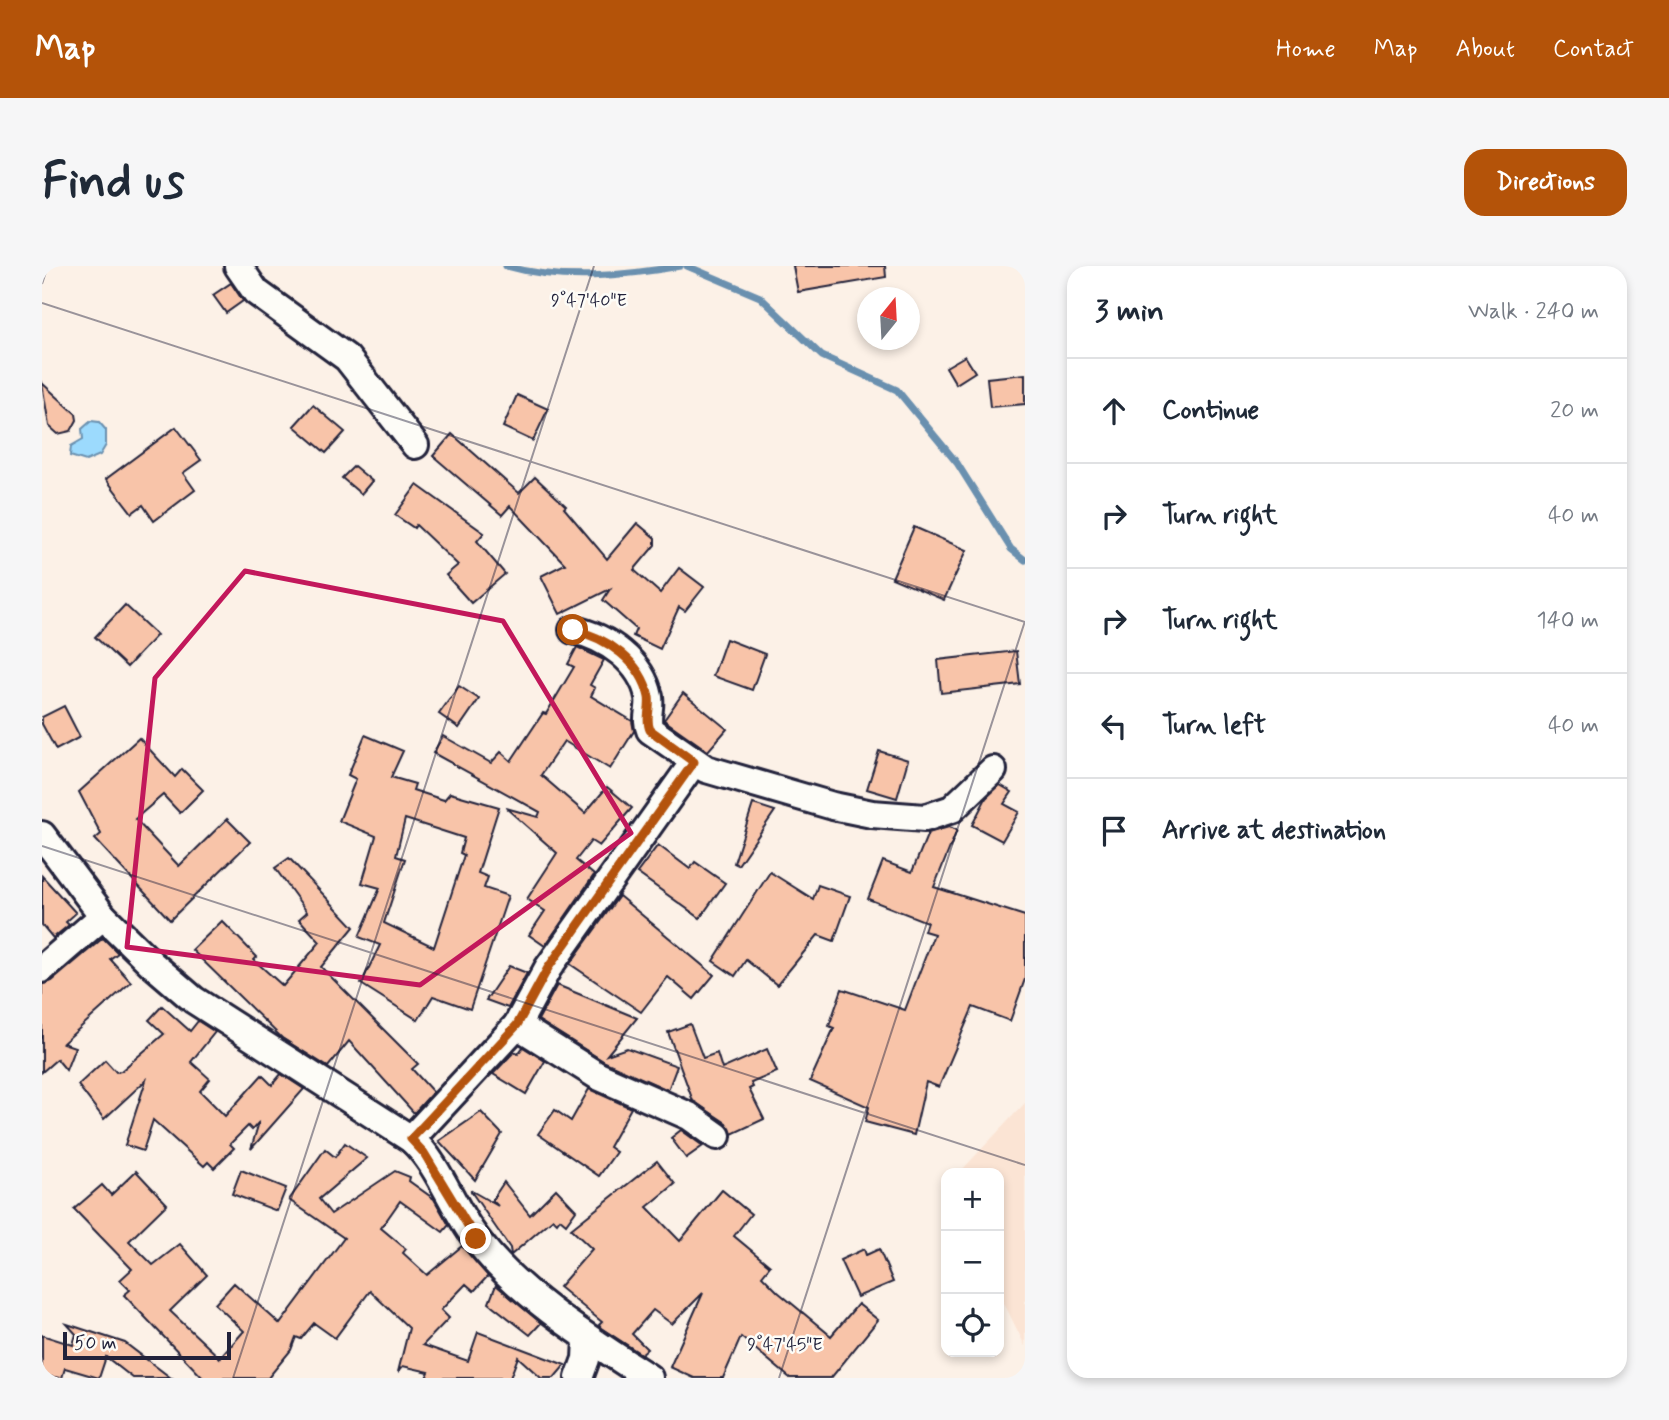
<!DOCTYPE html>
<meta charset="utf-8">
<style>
body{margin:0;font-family:Mynerve,sans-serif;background:#f6f6f7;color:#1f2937}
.controls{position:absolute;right:21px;bottom:21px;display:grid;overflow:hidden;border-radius:14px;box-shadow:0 4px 10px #0003}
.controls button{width:63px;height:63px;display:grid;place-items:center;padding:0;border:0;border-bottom:2px solid #e0e1e3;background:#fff;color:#1f2937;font:35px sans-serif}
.compass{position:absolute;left:815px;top:21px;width:63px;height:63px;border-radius:50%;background:#fff;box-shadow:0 4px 10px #0003;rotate:18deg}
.scale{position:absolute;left:21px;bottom:18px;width:168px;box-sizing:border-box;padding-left:7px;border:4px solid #22223b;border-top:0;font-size:19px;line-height:24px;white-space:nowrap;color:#22223b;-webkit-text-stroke:5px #fdfcf7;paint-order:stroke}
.stop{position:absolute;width:21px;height:21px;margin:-16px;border:5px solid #b45309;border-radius:50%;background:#fff}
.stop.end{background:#b45309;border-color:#fff;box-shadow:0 2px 7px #0008}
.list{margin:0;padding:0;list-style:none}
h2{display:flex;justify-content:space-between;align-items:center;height:91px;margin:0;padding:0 28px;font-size:30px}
h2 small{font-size:23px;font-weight:400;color:#747a83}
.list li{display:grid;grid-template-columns:46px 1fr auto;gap:21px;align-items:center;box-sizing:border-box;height:105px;padding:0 28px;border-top:2px solid #e0e1e3}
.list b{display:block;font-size:26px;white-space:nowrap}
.list em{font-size:23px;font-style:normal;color:#747a83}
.icon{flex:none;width:38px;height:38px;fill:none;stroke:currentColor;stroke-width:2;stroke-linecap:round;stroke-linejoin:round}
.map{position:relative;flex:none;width:983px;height:1112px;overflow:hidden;border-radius:21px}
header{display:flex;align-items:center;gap:42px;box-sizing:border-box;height:98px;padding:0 35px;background:#b45309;color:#fff}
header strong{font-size:33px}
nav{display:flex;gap:38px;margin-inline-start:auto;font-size:24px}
.intro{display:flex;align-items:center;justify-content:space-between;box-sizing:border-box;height:168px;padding:0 42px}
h1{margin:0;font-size:49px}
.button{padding:18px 32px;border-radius:21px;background:#b45309;color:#fff;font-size:24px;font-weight:700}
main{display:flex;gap:42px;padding:0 42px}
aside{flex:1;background:#fff;border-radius:21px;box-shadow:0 4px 10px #0003}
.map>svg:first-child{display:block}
</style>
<header>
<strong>Map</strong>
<nav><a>Home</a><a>Map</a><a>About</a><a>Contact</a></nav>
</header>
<div class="intro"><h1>Find us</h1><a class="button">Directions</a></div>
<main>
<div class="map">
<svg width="983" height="1112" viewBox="0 0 983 1112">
<rect width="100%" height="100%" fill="#fcf1e7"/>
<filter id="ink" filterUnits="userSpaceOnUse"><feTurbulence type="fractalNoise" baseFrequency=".0143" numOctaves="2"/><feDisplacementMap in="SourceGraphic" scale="14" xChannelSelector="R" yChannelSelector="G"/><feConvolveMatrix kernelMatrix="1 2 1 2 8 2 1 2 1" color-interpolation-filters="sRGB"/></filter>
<g filter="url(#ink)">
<path fill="#fbe4d4" d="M 983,837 L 983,1080 L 957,1027 L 957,907 L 917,907 Z"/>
<path fill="#9cdafd" stroke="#6b90af" stroke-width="2" d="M 49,155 L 57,156 L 64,164 L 64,179 L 58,189 L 44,195 L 28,190 L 29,180 L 41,173 L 40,163 Z"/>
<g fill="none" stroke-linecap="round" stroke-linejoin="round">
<g stroke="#6b90af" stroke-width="7">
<path d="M 464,0 C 520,16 582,10 638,0"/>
<path d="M 645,0 L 718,31 L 780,90 L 855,124 L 915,197 L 969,283 L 983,294"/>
</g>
</g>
<g fill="#f8c4a9" stroke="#22223b" stroke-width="2" fill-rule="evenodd">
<path d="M 751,0 L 843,0 L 844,11 L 756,26 Z"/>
<path d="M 189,17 L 201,35 L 184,47 L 171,29 Z"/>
<path d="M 923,90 L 933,106 L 914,118 L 904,101 Z"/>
<path d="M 983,108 L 983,138 L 948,141 L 945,112 Z"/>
<path d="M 0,117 L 34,148 L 35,154 L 29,165 L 16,168 L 7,160 Z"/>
<path d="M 475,129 L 506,143 L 491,175 L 461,161 Z"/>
<path d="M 271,139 L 303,166 L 284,187 L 252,160 Z"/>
<path d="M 134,161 L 159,194 L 141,207 L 153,224 L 112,255 L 101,239 L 90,247 L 64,213 Z"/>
<path d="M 410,168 L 477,227 L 493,211 L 524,240 L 522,242 L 565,293 L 595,257 L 613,272 L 613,279 L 592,304 L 618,327 L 637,302 L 662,321 L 643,345 L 637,341 L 618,383 L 591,370 L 594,363 L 561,334 L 568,323 L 518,348 L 499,310 L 523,298 L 468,240 L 460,249 L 391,190 Z"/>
<path d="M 312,200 L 330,215 L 319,228 L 300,212 Z"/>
<path d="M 375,219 L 442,267 L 435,275 L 463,308 L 429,337 L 404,309 L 416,299 L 374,259 L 372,262 L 353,249 Z"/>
<path d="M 872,261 L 925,284 L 902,334 L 850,312 Z"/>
<path d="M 83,339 L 115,369 L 85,401 L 53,371 Z"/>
<path d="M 684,373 L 723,388 L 710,424 L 671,410 Z"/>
<path d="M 535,381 L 562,394 L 548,419 L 553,422 L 549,430 L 590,455 L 592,465 L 568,503 L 522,475 L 499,509 L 543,547 L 565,521 L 590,542 L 557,580 L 549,575 L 534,594 L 552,609 L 503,680 L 487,669 L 503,645 L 485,633 L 515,587 L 464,542 L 496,551 L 498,546 L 391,487 L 401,470 L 449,497 L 459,486 L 469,495 L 501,447 L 504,448 L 532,401 L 526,398 Z"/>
<path d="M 974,385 L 978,418 L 899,427 L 896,394 Z"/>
<path d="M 417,420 L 437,433 L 417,462 L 397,448 Z"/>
<path d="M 641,427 L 685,463 L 666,485 L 622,454 Z"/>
<path d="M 22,440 L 38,471 L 14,484 L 0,458 L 0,451 Z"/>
<path d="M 323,469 L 361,485 L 349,511 L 373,518 L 371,524 L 402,534 L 408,527 L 457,541 L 436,607 L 446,611 L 442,622 L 466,630 L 428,743 L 391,730 L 376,754 L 319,718 L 338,679 L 317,671 L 338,622 L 320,617 L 334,570 L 297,555 L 314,513 L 306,509 ZM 363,553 L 422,572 L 418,587 L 422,589 L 392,681 L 342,657 L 363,593 L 354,590 Z"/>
<path d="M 97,472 L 133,511 L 140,503 L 161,524 L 138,547 L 121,529 L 93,553 L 137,600 L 185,553 L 208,576 L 128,654 L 53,573 L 59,568 L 37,526 Z"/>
<path d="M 837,485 L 866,494 L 855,532 L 825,523 Z"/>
<path d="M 958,519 L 970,526 L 962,538 L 977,546 L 960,575 L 930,559 L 944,532 Z"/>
<path d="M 711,538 L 733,545 L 696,599 L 692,597 Z"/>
<path d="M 907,561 L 915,564 L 892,621 L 983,650 L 983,713 L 968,755 L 931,741 L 897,821 L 884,816 L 872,869 L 823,856 L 827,841 L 768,815 L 792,762 L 787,760 L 800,723 L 863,744 L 892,668 L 882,665 L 885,656 L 826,633 L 841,595 L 870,606 L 886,567 Z"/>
<path d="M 616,579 L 648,603 L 653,596 L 683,617 L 658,652 L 595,607 Z"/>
<path d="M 247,592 L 312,661 L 279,701 L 376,798 L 370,803 L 391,826 L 372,847 L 307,775 L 286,801 L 240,772 L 150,684 L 180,655 L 215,691 L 212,694 L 241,720 L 278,676 L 257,653 L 265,646 L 233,602 Z"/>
<path d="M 728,606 L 771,633 L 776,619 L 808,630 L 792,675 L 776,669 L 735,719 L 704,694 L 693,710 L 671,695 Z"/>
<path d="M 0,610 L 34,647 L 24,656 L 27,659 L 11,672 L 0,659 Z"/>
<path d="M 577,630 L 672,709 L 652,733 L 626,711 L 599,746 L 528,698 Z"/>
<path d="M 61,672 L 76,687 L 68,693 L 89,716 L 21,777 L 33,781 L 24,804 L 15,793 L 0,806 L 0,718 L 10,715 Z"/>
<path d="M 467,700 L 485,707 L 466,742 L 444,734 Z"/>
<path d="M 515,719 L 595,752 L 565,789 L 585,782 L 635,800 L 626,824 L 563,796 L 496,754 Z"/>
<path d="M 120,740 L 148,765 L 156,755 L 173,766 L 149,796 L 168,813 L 158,825 L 183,850 L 220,809 L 230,819 L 239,808 L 262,823 L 209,883 L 217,856 L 210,864 L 206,860 L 188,878 L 192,882 L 172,902 L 166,896 L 162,900 L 111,854 L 101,885 L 83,879 L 104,814 L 62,853 L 36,819 L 63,794 L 74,806 L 79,805 L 122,768 L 107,754 Z"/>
<path d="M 648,758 L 661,792 L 675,787 L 680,803 L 725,783 L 735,806 L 709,817 L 711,821 L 707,823 L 722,853 L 690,868 L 684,857 L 651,835 L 626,766 Z"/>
<path d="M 481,781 L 503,795 L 484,828 L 451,808 L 472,786 L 476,788 Z"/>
<path d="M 547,823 L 589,842 L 567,881 L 574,886 L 557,910 L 496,868 L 513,844 L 529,855 Z"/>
<path d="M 439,846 L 460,868 L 433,914 L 397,875 Z"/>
<path d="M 639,864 L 661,880 L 644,892 L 629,872 Z"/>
<path d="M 303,877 L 325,892 L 277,933 L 289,948 L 353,905 L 368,911 L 367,915 L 392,933 L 407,959 L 401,966 L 358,935 L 339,962 L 364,983 L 361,987 L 385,1009 L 420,980 L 446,1010 L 432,1025 L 424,1018 L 399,1044 L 407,1052 L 381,1079 L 426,1095 L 436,1066 L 523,1099 L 512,1112 L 499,1112 L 476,1091 L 468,1112 L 384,1112 L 387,1106 L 361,1100 L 356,1106 L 367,1062 L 328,1025 L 293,1072 L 272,1057 L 259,1073 L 254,1071 L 249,1084 L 226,1112 L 161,1112 L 82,1029 L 88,1024 L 78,1014 L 90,1003 L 32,943 L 60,919 L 69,929 L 94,905 L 125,938 L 87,975 L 111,999 L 138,978 L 165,1009 L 128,1045 L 178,1092 L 202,1065 L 173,1038 L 192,1017 L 238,1058 L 302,972 L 247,934 L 283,883 L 293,891 Z"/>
<path d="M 615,895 L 633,918 L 605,941 L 638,975 L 680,924 L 709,948 L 692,970 L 728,1000 L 720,1010 L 736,1026 L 789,1070 L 816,1038 L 836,1054 L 789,1112 L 748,1112 L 699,1071 L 681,1112 L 652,1112 L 628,1101 L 661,1027 L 630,1058 L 611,1044 L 590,1068 L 605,1083 L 599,1088 L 559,1062 L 557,1059 L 560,1056 L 517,1021 L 550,983 L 529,963 Z"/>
<path d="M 199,904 L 244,922 L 235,945 L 190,928 Z"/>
<path d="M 462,916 L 488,949 L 514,923 L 534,944 L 524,958 L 518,953 L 515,957 L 511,953 L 469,989 L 468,982 L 428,924 L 456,940 L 450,934 Z"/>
<path d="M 822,983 L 824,989 L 837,983 L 851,1016 L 815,1031 L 798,994 Z"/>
<path d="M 454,1019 L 499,1057 L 488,1069 L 447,1037 Z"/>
<path d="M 25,1058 L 83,1077 L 129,1112 L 91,1112 L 64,1091 L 57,1112 L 23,1102 L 20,1112 L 0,1110 L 0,1069 L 31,1079 L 34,1068 Z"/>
</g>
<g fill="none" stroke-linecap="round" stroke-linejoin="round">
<g stroke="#22223b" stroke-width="32">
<g id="minor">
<path d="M 196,0 L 214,26 L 305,92 L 373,179"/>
<path d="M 531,364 C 565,371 600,396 607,431 C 609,443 603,453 608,464 L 664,503 L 791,540 L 830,548 L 883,552 L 910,543 L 951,504"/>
<path d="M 0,569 L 61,650 L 110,698 L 152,734 L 369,873 C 397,898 410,941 433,971 C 473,1027 550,1075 607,1112"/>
<path d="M 0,703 L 61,650"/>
<path d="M 475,759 L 556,810 L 647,850 L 675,870"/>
<path d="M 369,873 L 475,759 L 506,702 L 652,496"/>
<path d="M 537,1112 L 544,1093 L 545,1072"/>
</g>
</g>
<use href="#minor" stroke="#fdfcf7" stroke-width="26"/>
</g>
</g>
<g fill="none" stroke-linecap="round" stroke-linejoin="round" filter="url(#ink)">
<path stroke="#b45309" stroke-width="9" d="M 434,973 L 382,887 L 369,873 L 475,759 L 506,702 L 652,496 L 608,464 C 603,453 609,443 607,431 C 600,396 564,371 531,364"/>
</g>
<path fill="none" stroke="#c2185b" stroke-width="5" stroke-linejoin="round" d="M 203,305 L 461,355 L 589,567 L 378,719 L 85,681 L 113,412 Z"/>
<path fill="none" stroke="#22223b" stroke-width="2" stroke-opacity="0.45" d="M 0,18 L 6,0M 0,37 L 983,356M 0,580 L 983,899M 191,1112 L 552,0M 737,1112 L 983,355"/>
<g font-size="18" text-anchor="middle" fill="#22223b" stroke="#fdfcf7" stroke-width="5" stroke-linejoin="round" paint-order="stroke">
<text x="547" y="40">9°47'40"E</text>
<text x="743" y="1084">9°47'45"E</text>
</g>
</svg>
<div class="controls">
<button>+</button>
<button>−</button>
<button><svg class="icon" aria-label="locate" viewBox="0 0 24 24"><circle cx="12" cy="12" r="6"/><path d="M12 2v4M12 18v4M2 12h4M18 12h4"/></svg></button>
</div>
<svg class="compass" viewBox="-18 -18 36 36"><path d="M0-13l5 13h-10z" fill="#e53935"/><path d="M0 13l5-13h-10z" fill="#747a83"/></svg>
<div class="scale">50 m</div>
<div class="stop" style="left:531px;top:364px"></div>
<div class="stop end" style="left:434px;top:973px"></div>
</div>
<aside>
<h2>3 min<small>Walk · 240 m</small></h2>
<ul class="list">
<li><svg class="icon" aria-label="ahead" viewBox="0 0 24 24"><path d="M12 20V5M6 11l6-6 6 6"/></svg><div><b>Continue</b></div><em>20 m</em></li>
<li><svg class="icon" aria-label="right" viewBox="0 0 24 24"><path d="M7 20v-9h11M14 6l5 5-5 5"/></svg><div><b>Turn right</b></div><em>40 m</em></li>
<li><svg class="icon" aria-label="right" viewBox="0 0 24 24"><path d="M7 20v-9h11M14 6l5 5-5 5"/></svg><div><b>Turn right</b></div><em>140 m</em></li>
<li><svg class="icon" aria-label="left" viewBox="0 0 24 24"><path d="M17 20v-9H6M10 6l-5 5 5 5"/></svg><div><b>Turn left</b></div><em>40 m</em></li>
<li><svg class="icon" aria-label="arrive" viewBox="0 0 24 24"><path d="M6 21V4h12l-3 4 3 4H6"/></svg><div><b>Arrive at destination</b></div></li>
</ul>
</aside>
</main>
